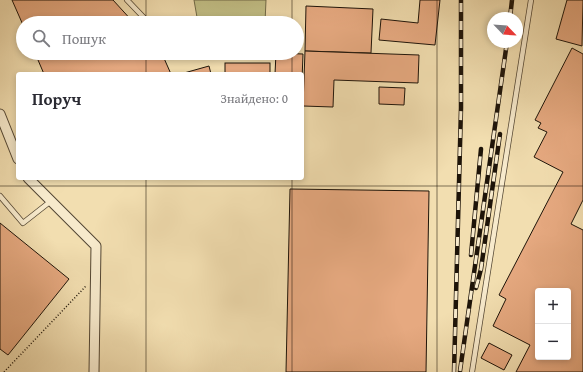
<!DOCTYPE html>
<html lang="uk">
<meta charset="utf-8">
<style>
body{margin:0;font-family:"Gentium Book Plus",serif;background:#f7f7f7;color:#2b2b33}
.controls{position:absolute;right:12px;bottom:12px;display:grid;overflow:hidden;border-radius:4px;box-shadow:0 2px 6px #0003}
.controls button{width:36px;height:36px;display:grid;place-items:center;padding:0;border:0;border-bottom:1px solid #e1e1e2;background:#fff;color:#2b2b33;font:20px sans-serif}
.compass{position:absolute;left:487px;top:12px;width:36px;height:36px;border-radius:50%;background:#fff;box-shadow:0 2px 6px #0003;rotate:115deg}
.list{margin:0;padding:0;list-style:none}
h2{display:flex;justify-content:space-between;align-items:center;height:52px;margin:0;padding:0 16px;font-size:17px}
h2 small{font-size:13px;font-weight:400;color:#7c7c81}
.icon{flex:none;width:22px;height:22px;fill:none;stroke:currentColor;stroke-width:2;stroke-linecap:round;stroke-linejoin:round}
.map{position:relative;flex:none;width:583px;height:372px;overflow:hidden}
.search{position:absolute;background:#fff;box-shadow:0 2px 6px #0003;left:16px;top:16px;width:288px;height:44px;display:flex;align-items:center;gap:10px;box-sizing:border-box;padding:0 14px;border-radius:22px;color:#7c7c81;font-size:15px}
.panel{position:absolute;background:#fff;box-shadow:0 2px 6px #0003;left:16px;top:72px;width:288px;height:108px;border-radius:4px}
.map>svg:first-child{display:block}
</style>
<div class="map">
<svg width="583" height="372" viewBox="0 0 583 372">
<rect width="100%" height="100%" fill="#f2deb0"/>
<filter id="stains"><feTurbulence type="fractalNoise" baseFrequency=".005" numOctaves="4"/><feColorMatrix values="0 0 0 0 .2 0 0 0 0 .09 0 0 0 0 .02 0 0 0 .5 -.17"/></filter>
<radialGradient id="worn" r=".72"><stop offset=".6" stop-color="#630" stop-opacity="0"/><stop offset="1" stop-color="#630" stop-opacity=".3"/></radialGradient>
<path fill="#c2bf86" stroke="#706a48" d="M 194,0 L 266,0 L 265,23 L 198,23 Z"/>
<g fill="#e6a980" stroke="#1e1409" fill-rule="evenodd">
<path d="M 12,0 L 113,0 L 134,23 L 23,23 L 23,25 Z"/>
<path d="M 420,0 L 440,0 L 435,45 L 379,40 L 381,19 L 418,23 Z"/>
<path d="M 567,0 L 583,0 L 582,46 L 556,39 Z"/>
<path d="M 306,6 L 373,9 L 371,53 L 305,51 Z"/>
<path d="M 572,48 L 583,54 L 583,200 L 571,224 L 583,230 L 583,372 L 516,372 L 530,345 L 493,326 L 506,299 L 499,295 L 563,172 L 534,157 L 547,132 L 538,128 L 541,123 L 535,120 ZM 538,291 L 568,291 L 568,357 L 538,357 Z"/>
<path d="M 305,51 L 419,55 L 418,83 L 334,80 L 333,107 L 303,106 Z"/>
<path d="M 35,53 L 161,53 L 163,56 L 171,74 L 44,74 Z"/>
<path d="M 276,53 L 303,54 L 302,80 L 302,74 L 275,74 Z"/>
<rect x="225" y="63" width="45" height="11"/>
<path d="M 209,66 L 211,74 L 184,74 L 184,73 Z"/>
<path d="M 379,87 L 405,88 L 404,105 L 379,104 Z"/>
<path d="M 290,189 L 429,191 L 426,372 L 286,372 Z"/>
<path d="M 0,223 L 69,279 L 8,355 L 0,349 Z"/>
<path d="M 489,343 L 512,355 L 504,370 L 481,358 Z"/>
</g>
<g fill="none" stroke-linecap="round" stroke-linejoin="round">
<g stroke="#534633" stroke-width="6">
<g id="service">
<path d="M 127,0 L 149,23"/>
<path d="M 177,53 L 179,56"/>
<path d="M 0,196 L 23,223 L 51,201"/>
<path d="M 472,372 L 531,0"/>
</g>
</g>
<g stroke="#534633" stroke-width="11">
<g id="minor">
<path d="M 0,114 L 18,159"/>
<path d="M 28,178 L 96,246 L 94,372"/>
</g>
</g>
<path stroke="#1e1409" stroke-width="1.5" stroke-dasharray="1 2" stroke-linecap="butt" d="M 4,372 L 86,286"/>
<use href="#service" stroke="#f7eacc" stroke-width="4.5"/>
<use href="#minor" stroke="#f7eacc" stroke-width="9"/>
<g stroke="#1e1409" stroke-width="4.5">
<g id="rail">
<path d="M 510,18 L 512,0"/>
<path d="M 471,255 L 481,149"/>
<path d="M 476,288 L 481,269 L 500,134"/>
<path d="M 460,371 L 507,42"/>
<path d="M 454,372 L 461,108 L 461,0"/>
</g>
</g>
<use href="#rail" stroke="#f7eacc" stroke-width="3" stroke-dasharray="9" stroke-linecap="butt"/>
</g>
<path fill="none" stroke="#1e1409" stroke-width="1" stroke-opacity="0.55" d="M 146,0 L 146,23M 292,0 L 292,23M 437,0 L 437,372M 146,53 L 146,74M 292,53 L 292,74M 146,178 L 146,372M 292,178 L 292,372M 0,186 L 583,186"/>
<rect width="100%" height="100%" filter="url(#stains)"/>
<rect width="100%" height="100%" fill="url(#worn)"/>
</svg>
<div class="controls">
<button>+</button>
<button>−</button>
</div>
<svg class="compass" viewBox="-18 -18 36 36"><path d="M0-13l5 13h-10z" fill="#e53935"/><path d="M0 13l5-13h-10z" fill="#7c7c81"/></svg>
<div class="search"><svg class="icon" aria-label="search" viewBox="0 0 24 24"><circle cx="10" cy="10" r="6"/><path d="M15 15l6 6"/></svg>Пошук</div>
<section class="panel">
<h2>Поруч<small>Знайдено: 0</small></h2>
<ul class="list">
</ul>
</section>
</div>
